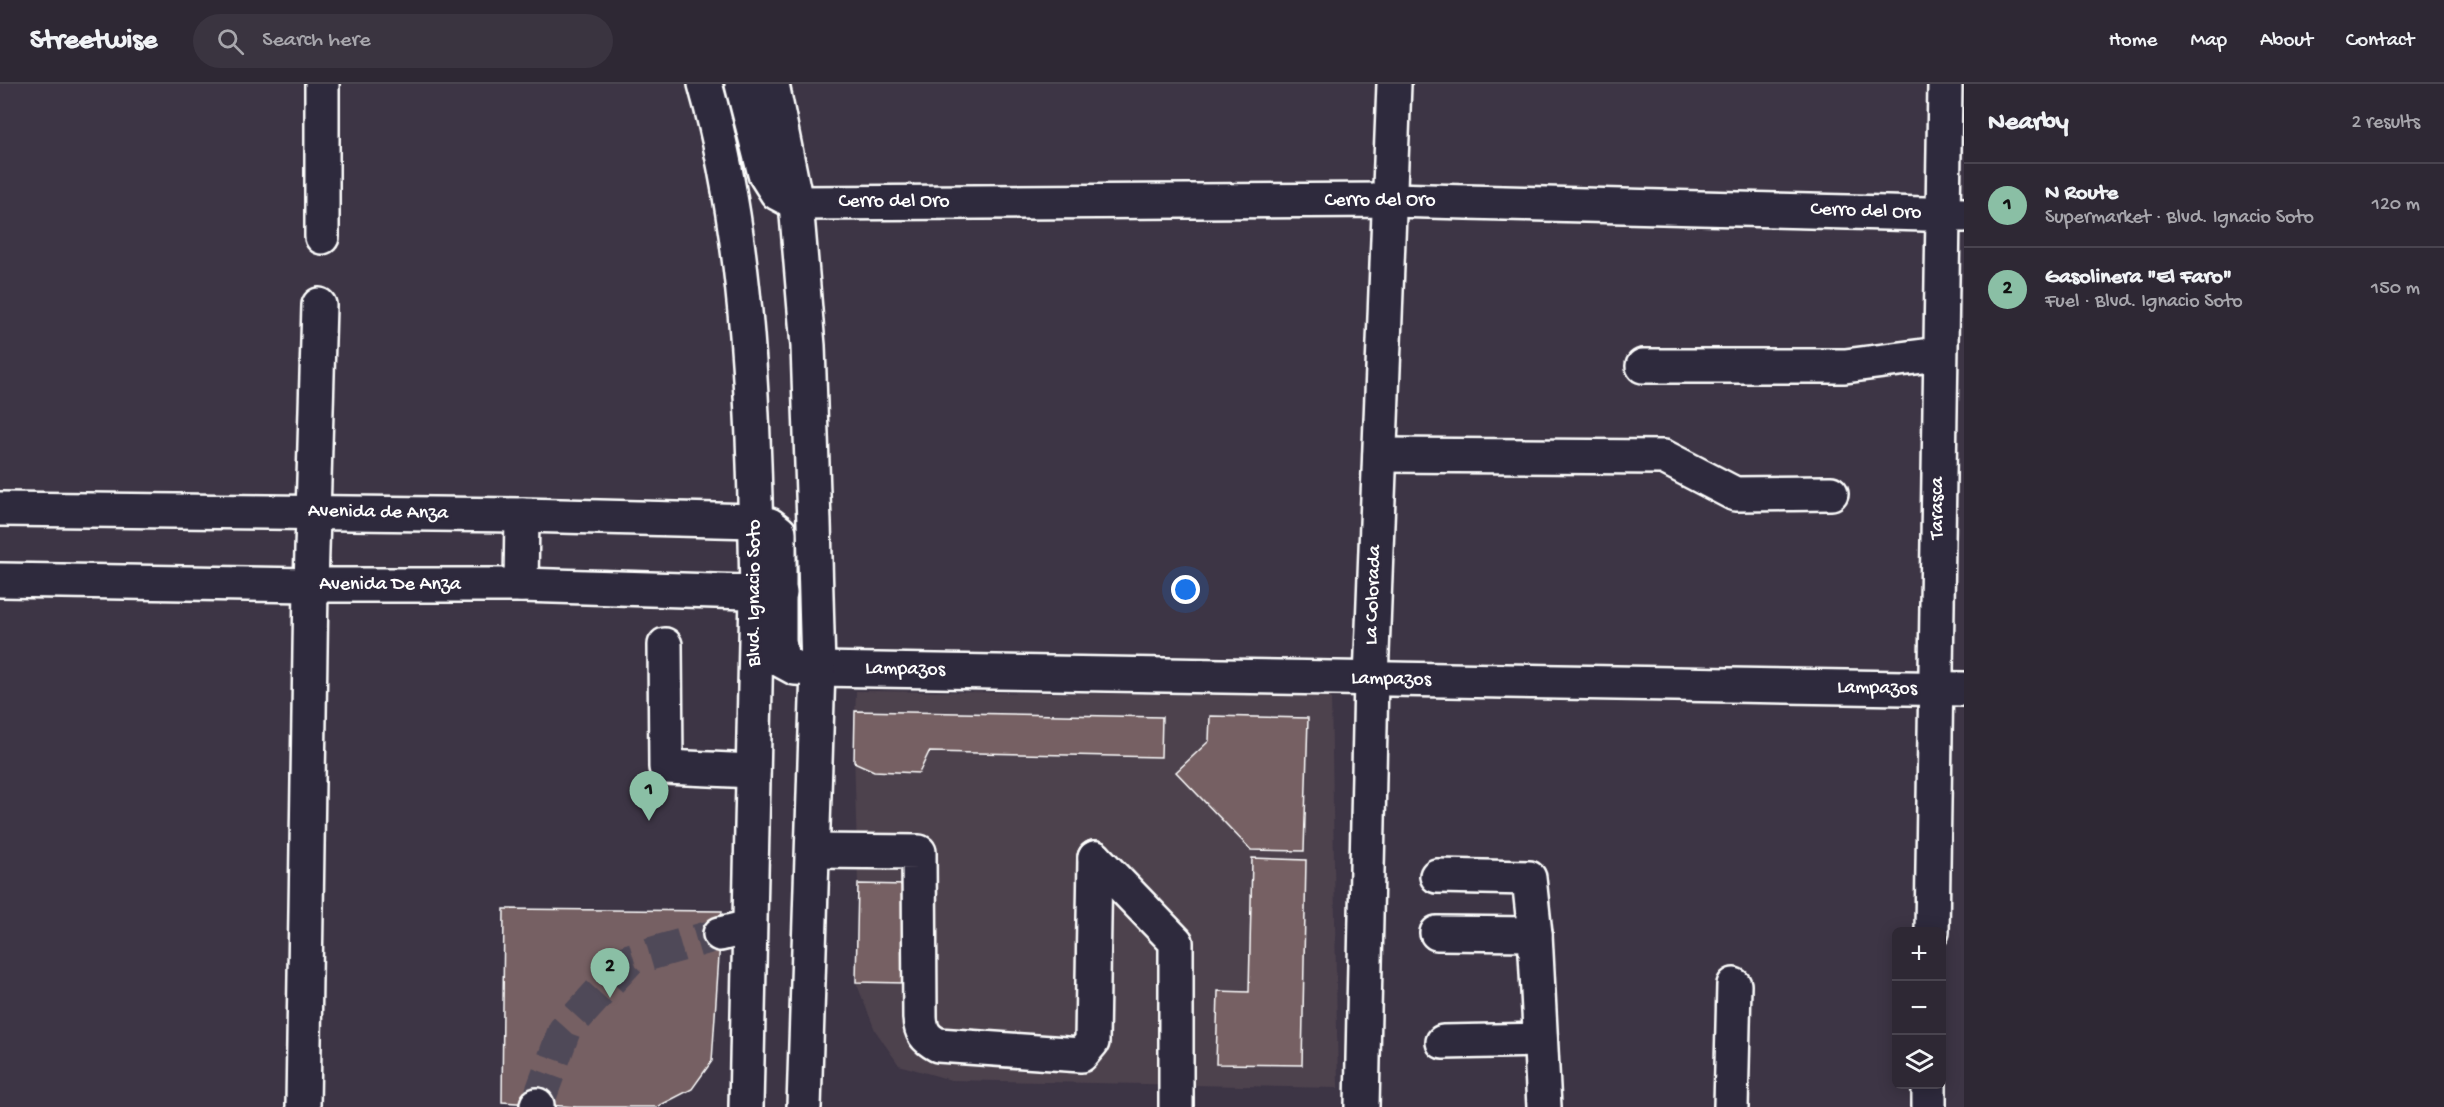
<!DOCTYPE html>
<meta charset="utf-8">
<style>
body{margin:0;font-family:"Gochi Hand",sans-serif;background:#3a3440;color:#f1f3f6}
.controls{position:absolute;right:18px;bottom:18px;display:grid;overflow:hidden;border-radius:9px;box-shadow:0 3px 15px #0003}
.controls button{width:54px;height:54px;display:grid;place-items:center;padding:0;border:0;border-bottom:2px solid #49444f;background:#2e2834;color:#f1f3f6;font:30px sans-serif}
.you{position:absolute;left:1186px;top:506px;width:21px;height:21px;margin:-15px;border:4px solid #fff;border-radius:50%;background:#1a73e8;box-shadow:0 0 0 9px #1a73e833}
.badge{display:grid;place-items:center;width:39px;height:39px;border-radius:50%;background:#8abfa5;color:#111;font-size:20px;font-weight:700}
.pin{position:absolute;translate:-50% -50px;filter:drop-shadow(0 2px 3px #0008)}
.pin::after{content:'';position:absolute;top:32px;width:21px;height:18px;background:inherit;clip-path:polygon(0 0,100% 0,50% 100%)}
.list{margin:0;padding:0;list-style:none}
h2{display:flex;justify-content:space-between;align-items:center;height:78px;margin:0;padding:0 24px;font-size:26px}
h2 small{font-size:20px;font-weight:400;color:#a7a6ac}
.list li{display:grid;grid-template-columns:39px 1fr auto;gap:18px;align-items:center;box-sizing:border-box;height:84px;padding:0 24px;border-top:2px solid #49444f}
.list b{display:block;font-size:22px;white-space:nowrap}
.list p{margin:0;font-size:20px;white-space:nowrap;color:#a7a6ac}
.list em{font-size:20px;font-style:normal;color:#a7a6ac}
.icon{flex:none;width:33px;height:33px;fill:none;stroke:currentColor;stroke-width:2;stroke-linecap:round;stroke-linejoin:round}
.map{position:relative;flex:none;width:1964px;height:1023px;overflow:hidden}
header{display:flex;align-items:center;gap:36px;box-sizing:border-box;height:84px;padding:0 30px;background:#2e2834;border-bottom:2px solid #49444f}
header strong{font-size:28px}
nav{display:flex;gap:33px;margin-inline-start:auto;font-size:21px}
.search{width:420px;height:54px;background:#3a3440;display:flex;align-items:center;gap:15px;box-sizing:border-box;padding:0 21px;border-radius:33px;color:#a7a6ac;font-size:22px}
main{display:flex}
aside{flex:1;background:#2e2834}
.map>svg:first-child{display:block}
</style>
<header>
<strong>Streetwise</strong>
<div class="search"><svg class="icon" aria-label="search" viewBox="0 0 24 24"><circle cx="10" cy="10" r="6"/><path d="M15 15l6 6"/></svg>Search here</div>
<nav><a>Home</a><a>Map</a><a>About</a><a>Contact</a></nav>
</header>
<main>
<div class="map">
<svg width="1964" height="1023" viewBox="0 0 1964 1023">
<rect width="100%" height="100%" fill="#3d3545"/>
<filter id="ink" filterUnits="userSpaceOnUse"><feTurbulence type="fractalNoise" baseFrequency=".0167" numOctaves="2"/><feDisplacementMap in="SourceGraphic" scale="12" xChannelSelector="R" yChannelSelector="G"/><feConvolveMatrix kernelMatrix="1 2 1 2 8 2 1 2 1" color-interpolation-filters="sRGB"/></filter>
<g filter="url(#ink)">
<path fill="#4e424e" d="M 856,607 L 1331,612 L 1338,1004 L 951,996 L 899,981 L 875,946 L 856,898 L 858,800 L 854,668 Z"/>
<g fill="#766163" stroke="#fff" stroke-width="1.5">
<path d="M 855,627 L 1162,633 L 1161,673 L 929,668 L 919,689 L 874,687 L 854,678 Z"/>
<path d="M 1210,632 L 1308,634 L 1304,767 L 1251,766 L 1176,688 L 1209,657 Z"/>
<path d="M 1252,774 L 1306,776 L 1302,981 L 1216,980 L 1218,907 L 1249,908 Z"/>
<path d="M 858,800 L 907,801 L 905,899 L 856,898 Z"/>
<path d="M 504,825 L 722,827 L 712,977 L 692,1005 L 657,1023 L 577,1023 L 502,1018 Z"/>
</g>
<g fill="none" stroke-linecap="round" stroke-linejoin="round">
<path stroke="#504958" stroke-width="33" stroke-dasharray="33 16" stroke-linecap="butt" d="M 537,1021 L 564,947 L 629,876 L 720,850"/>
<g stroke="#fff" stroke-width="38">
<g id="minor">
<path d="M 322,0 L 322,153"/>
<path d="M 796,119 L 1391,116 L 1964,131"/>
<path d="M 1643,282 L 1845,282 L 1939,270"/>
<path d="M 1380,371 L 1664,373 L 1735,410 L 1831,409"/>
<path d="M 0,425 L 522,431 L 755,437"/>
<path d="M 0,496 L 311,501 L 521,501 L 780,509"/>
<path d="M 521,501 L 522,431"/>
<path d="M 665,561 L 666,683 L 753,687"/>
<path d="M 818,585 L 1964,605"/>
<path d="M 813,767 L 919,768 L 920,934 C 921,948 925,954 938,961 L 1081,971 L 1092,958 L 1095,774"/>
<path d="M 1095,774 L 1176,858 L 1176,1023"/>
<path d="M 1437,792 L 1529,794 L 1535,850 L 1544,1023"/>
<path d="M 1932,848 L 1945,0"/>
<path d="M 1437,849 L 1535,850"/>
<path d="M 720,850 L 749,843"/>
<path d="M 1443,958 L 1540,956"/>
<path d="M 303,1023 L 311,501 L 319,221"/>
<path d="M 537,1023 L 537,1021"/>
<path d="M 1362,1023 L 1371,595 L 1394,0"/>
<path d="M 1731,1023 L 1734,901"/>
<path d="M 1929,1023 L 1929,1000"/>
</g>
</g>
<g stroke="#fff" stroke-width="38">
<g id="major">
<path d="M 705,0 C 751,162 754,342 757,510 L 746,1023"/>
<path d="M 742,0 L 765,90 L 777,109 L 796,119"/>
<path d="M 772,0 L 796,119 L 808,262 L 814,439 L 818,585 L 804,1023"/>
<path d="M 755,437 L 770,441 L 779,448 L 779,556 L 782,577 L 795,584 L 818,585"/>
</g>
</g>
<use href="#minor" stroke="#2f2a3d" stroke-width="33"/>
<use href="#major" stroke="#2f2a3d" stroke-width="33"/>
</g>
</g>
<g text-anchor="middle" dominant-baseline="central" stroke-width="6" stroke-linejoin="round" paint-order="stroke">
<g font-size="20" fill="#fff" stroke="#2f2a3d">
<text x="1380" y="117">Cerro del Oro</text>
<text x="894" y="118">Cerro del Oro</text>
<text transform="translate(1866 128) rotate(2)">Cerro del Oro</text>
<text transform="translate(1938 424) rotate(-90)">Tarasca</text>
<text transform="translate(378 429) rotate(1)">Avenida de Anza</text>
<text x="390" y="501">Avenida De Anza</text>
<text transform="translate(755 509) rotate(-90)">Blvd. Ignacio Soto</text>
<text transform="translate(1374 511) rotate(-88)">La Colorada</text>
<text transform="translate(905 586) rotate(1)">Lampazos</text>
<text transform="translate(1391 596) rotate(1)">Lampazos</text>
<text transform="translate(1877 605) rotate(1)">Lampazos</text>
</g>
</g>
</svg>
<div class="controls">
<button>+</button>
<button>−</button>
<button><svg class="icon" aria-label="layers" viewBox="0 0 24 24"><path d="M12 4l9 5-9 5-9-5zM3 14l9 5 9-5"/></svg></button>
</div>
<div class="you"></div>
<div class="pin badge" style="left:649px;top:737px">1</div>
<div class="pin badge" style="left:610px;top:914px">2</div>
</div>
<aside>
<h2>Nearby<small>2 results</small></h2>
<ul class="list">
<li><span class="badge">1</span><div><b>N Route</b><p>Supermarket · Blvd. Ignacio Soto</p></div><em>120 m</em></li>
<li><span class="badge">2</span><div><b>Gasolinera &quot;El Faro&quot;</b><p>Fuel · Blvd. Ignacio Soto</p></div><em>150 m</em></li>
</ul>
</aside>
</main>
